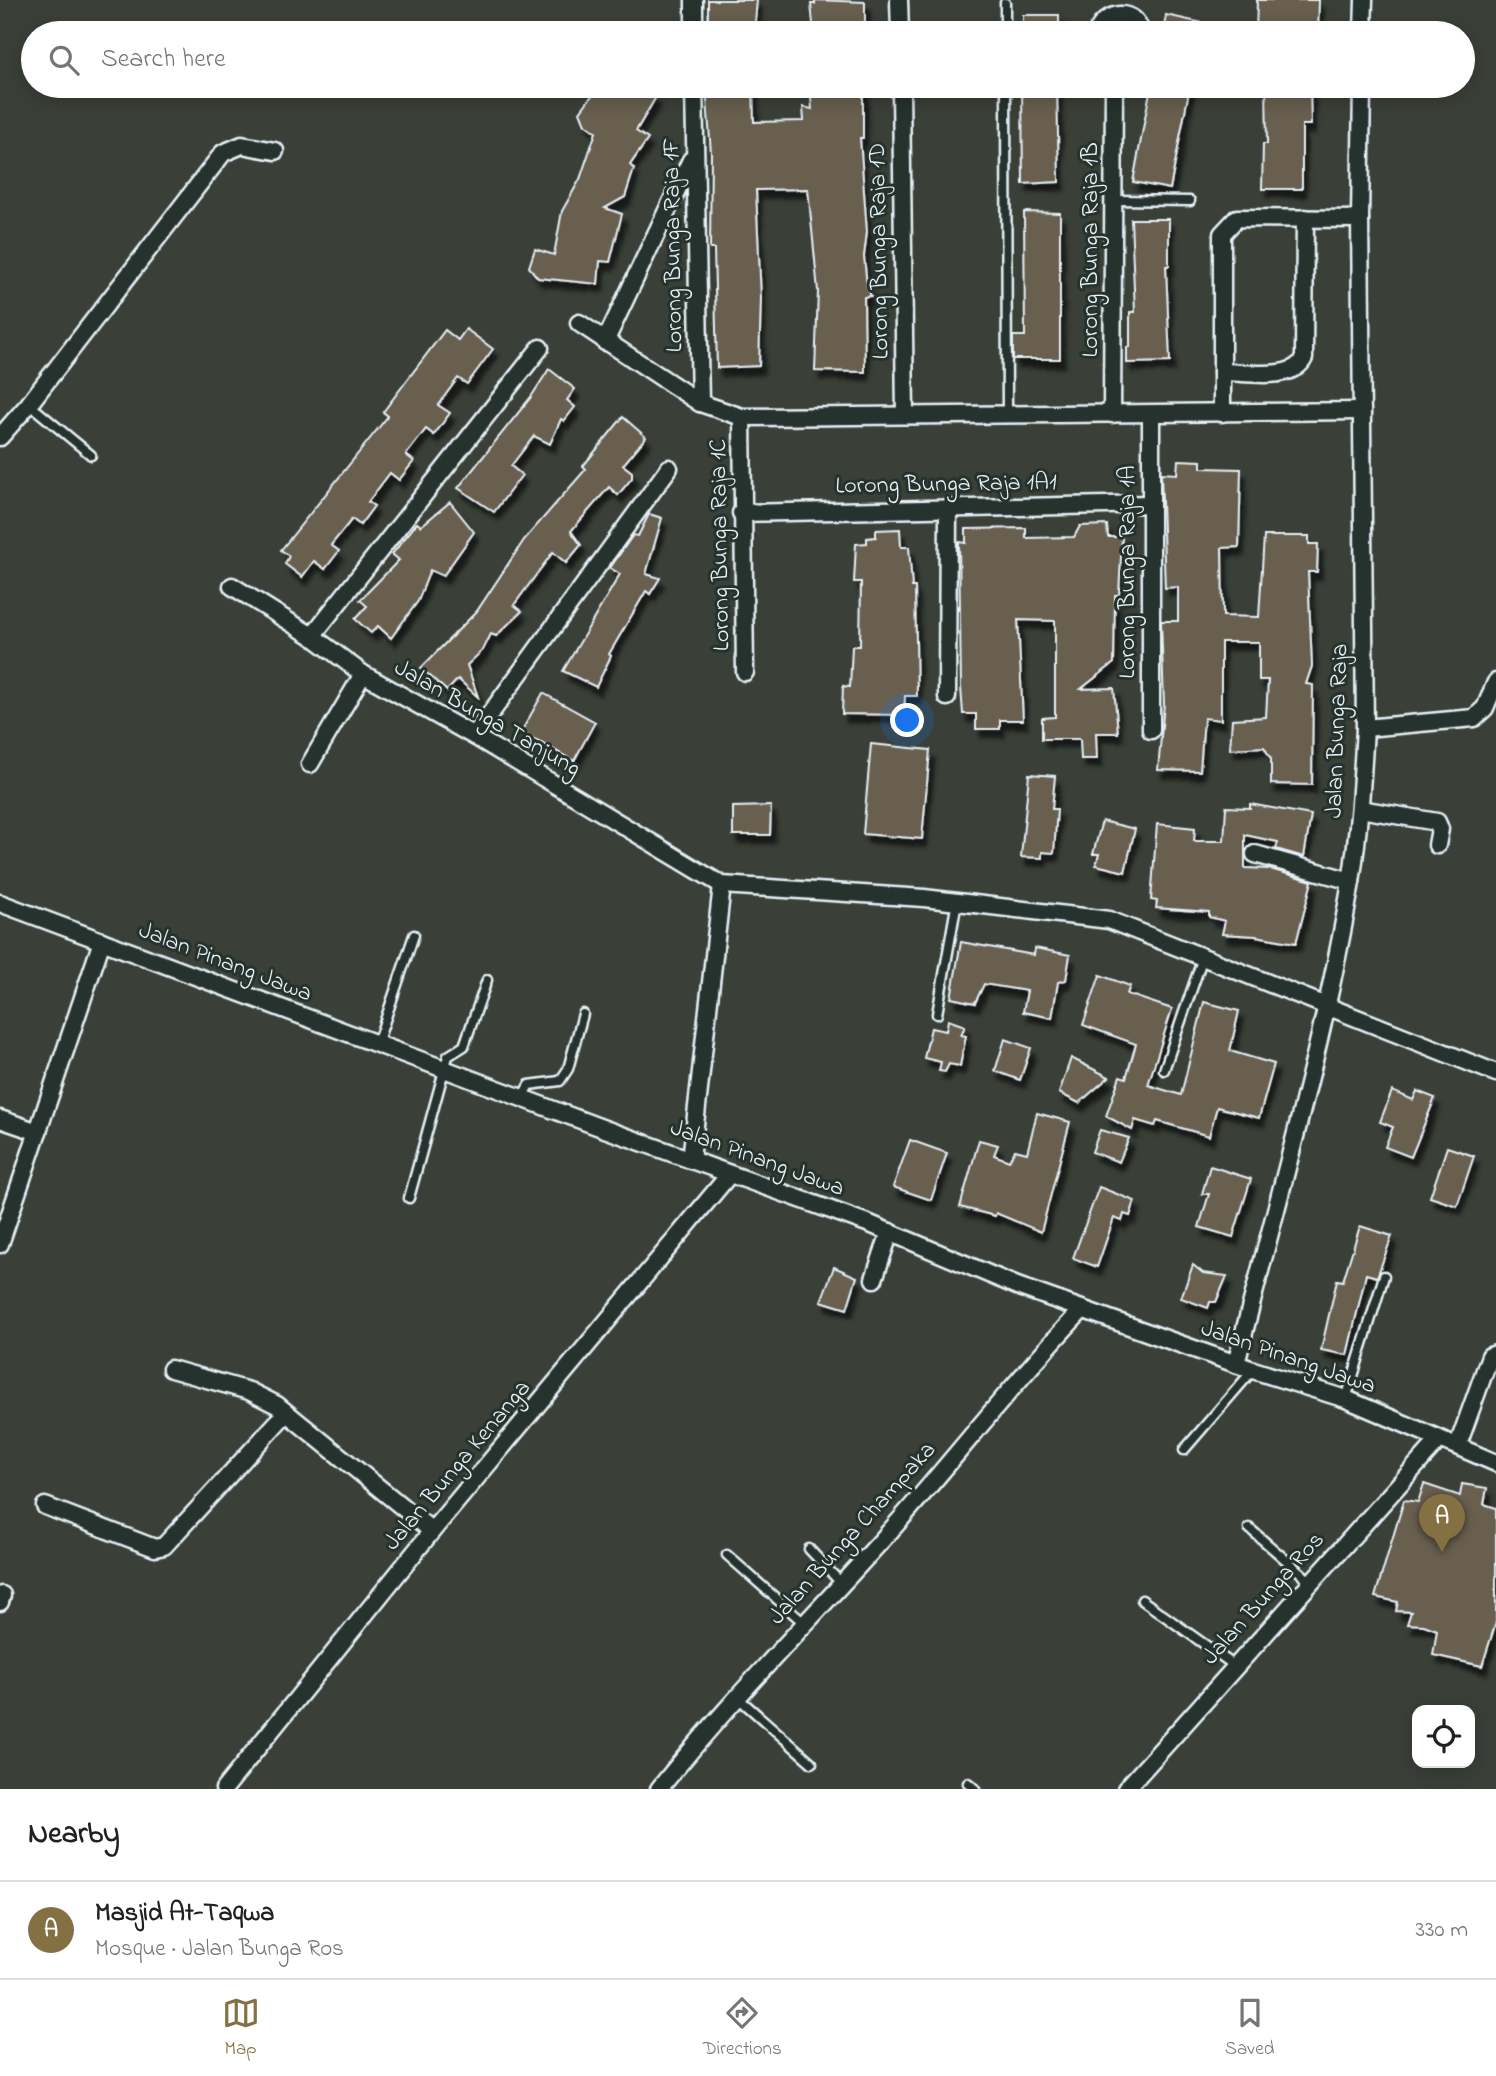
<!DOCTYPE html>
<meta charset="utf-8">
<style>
body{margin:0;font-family:"Indie Flower",sans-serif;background:#f6f6f6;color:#202124}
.controls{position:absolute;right:21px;bottom:21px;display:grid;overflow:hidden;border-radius:14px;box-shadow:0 4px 18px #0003}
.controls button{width:63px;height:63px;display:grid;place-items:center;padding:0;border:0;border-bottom:2px solid #e0e0e0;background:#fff;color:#202124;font:35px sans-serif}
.you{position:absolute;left:908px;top:721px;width:24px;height:24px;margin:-18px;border:5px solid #fff;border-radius:50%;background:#1a73e8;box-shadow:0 0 0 10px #1a73e833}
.badge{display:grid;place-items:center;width:46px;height:46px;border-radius:50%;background:#847042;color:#fff;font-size:23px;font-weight:700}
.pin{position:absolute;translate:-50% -58px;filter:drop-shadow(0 2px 4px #0008)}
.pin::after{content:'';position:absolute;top:37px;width:24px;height:21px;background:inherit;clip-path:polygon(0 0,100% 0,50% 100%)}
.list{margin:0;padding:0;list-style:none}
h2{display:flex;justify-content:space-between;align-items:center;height:91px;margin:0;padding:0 28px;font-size:30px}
h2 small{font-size:23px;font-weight:400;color:#757577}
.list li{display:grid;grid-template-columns:46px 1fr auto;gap:21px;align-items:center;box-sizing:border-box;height:98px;padding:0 28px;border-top:2px solid #e0e0e0}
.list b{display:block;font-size:26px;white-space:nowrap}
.list p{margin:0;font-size:23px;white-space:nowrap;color:#757577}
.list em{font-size:23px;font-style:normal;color:#757577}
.icon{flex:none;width:38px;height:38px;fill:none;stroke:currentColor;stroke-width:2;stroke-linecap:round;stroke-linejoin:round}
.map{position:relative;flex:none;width:1496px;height:1789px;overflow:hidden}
.search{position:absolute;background:#fff;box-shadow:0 4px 18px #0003;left:21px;right:21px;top:21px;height:77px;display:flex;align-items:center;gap:18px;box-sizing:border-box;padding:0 24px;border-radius:38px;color:#757577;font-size:26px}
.sheet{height:189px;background:#fff}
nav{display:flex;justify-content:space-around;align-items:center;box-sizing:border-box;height:98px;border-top:2px solid #e0e0e0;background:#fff;font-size:19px;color:#757577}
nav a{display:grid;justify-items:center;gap:4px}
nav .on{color:#847042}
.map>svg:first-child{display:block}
</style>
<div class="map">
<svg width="1496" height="1789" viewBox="0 0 1496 1789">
<defs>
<filter id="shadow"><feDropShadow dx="4.5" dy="8" stdDeviation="2" flood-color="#0009"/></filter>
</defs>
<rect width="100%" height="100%" fill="#3a4038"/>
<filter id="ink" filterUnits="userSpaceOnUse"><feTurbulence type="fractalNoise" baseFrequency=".0143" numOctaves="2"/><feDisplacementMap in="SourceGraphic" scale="14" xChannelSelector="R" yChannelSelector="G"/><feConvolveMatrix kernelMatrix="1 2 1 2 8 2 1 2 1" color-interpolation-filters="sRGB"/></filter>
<g filter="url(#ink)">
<g fill="#675e50" stroke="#e8f1f8" stroke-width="2" filter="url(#shadow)">
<path d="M 708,0 L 757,0 L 754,33 L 708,33 Z"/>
<path d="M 815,0 L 865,2 L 865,33 L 814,33 L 811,4 L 815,4 Z"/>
<path d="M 1257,0 L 1319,0 L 1318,33 L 1256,33 Z"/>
<rect x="1023" y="15" width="36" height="18"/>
<path d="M 1166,15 L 1216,26 L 1215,33 L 1163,33 Z"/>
<path d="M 599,86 L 638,86 L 656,97 L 636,131 L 648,139 L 630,165 L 634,169 L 625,197 L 605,208 L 622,214 L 610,262 L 600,261 L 598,284 L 538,278 L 529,267 L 535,249 L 554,255 L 562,211 L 580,179 L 596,132 L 585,124 L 580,112 Z"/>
<path d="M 706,86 L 753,86 L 754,122 L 804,121 L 803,107 L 812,109 L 810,86 L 863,86 L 863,138 L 860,138 L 867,232 L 864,256 L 867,286 L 871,296 L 864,297 L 865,372 L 815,371 L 818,291 L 808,189 L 756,190 L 761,298 L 759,366 L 717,368 L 714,249 L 710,249 L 711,153 Z"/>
<path d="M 1022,86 L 1057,86 L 1059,182 L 1023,184 Z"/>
<path d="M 1151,86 L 1190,86 L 1170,189 L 1133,182 Z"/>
<path d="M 1266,86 L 1310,86 L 1311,125 L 1302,125 L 1302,189 L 1262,189 L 1263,144 L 1267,144 Z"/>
<path d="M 1024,212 L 1060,213 L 1060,359 L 1013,359 L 1013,336 L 1025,336 Z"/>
<path d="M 1131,219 L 1169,219 L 1169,266 L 1166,266 L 1170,362 L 1127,363 L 1127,347 L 1130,347 L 1130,312 L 1135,312 Z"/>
<path d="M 466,329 L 493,349 L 467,384 L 458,378 L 438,405 L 450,413 L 434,435 L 426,429 L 406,455 L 414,461 L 399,480 L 390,473 L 368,502 L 374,506 L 360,525 L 352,519 L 331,545 L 339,551 L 325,569 L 314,561 L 302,577 L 285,564 L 289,556 L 281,550 L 388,416 L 383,412 L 445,330 L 458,340 Z"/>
<path d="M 549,369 L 575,389 L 567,400 L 575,407 L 564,421 L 561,419 L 550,444 L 534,436 L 511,466 L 522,475 L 494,512 L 458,488 L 531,397 Z"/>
<path d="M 623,417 L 646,437 L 623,465 L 632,472 L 632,478 L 618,495 L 609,487 L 571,531 L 581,545 L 566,563 L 553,552 L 514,605 L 522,611 L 496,636 L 491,634 L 483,650 L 467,665 L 478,697 L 458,679 L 447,691 L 421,668 L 477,611 L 524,540 L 586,469 L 583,466 Z"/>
<path d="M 1178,460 L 1201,461 L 1201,468 L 1241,469 L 1239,547 L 1222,548 L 1223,616 L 1259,617 L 1264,536 L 1309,536 L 1309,544 L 1318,544 L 1317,572 L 1308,572 L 1312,666 L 1306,684 L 1313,685 L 1312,785 L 1271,784 L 1271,759 L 1264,747 L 1230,749 L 1232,719 L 1266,717 L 1268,680 L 1259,680 L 1259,642 L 1221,642 L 1221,720 L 1204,718 L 1200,771 L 1158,770 L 1164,704 L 1161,621 L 1178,621 L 1178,587 L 1165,588 L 1161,473 L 1177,474 Z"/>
<path d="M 450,502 L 474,532 L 443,576 L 430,570 L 418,601 L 391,638 L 378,626 L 371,633 L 355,619 L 367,606 L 360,600 L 399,560 L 392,554 L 417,523 L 421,526 Z"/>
<path d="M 649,514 L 662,518 L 646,574 L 660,578 L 650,594 L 646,591 L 609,654 L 611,656 L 596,687 L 563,671 L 620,574 L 610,568 L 633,535 L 638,536 Z"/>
<path d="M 1107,525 L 1108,537 L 1122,537 L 1119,595 L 1115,595 L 1114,663 L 1081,689 L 1114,688 L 1118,733 L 1096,733 L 1097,759 L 1081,759 L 1080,739 L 1042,739 L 1042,718 L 1055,717 L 1055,621 L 1018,620 L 1023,720 L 1000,720 L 1000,729 L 976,729 L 976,714 L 963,714 L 961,687 L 959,542 L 966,543 L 966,529 L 1026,528 L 1026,538 L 1074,537 L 1080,526 Z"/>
<path d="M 900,529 L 901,547 L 909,547 L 912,587 L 915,587 L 917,696 L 905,696 L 904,715 L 842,714 L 843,686 L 850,687 L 852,646 L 860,646 L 861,582 L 854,582 L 856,544 L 867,543 L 867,538 L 876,537 L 876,530 Z"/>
<path d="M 543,693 L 595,722 L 574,761 L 521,732 Z"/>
<path d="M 871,744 L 930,750 L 922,839 L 863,834 Z"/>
<path d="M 1029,774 L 1055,776 L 1052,809 L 1057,809 L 1054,853 L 1042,852 L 1042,858 L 1021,857 Z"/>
<path d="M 1250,804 L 1311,815 L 1304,857 L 1276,849 L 1278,842 L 1245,835 L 1245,868 L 1270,869 L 1312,881 L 1296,943 L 1256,936 L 1222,934 L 1225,921 L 1209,917 L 1209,912 L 1156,908 L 1157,901 L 1151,900 L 1157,824 L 1195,828 L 1194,841 L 1224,841 L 1226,807 L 1250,808 Z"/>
<path d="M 771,806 L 770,835 L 733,835 L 733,807 Z"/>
<path d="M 1102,821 L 1135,829 L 1125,872 L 1096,865 L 1099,854 L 1093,854 Z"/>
<path d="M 961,942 L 1034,955 L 1035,948 L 1070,955 L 1066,980 L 1058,982 L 1052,1018 L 1023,1012 L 1027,991 L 984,984 L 975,1003 L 951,998 Z"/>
<path d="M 1100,975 L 1130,986 L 1127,994 L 1172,1009 L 1148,1085 L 1181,1095 L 1204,1002 L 1239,1011 L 1230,1051 L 1274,1064 L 1259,1118 L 1217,1107 L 1209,1136 L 1157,1121 L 1155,1126 L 1135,1120 L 1132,1130 L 1106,1116 L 1120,1076 L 1126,1078 L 1136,1044 L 1083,1025 Z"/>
<path d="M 948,1020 L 965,1026 L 961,1035 L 966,1036 L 960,1066 L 949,1064 L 945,1072 L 939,1071 L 941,1062 L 924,1058 L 931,1028 L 946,1031 Z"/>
<path d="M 1005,1039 L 1031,1048 L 1020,1080 L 995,1071 Z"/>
<path d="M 1071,1058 L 1109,1077 L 1079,1103 L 1059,1093 Z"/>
<path d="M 1392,1091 L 1413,1100 L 1417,1091 L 1435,1098 L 1411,1157 L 1385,1147 L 1393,1127 L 1380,1122 Z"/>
<path d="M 1037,1113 L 1070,1122 L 1041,1232 L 996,1213 L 995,1216 L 960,1207 L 979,1140 L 998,1145 L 994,1155 L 1009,1161 L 1015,1150 L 1027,1153 Z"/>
<path d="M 1100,1130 L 1129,1138 L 1119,1162 L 1092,1152 Z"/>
<path d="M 910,1140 L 947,1153 L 931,1200 L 893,1187 Z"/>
<path d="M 1447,1147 L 1474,1156 L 1457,1206 L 1430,1197 Z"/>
<path d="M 1210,1166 L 1251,1179 L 1233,1237 L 1199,1227 L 1209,1194 L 1202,1194 Z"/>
<path d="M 1099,1187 L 1135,1201 L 1130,1216 L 1124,1214 L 1122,1221 L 1114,1218 L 1097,1267 L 1073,1258 Z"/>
<path d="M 1360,1226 L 1392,1236 L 1377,1277 L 1366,1274 L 1347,1355 L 1321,1350 L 1337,1280 L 1343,1281 Z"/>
<path d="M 1193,1265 L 1203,1273 L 1227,1276 L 1216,1302 L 1210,1302 L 1208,1308 L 1181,1298 Z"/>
<path d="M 834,1267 L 857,1277 L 847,1309 L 821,1301 Z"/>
<path d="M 1424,1484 L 1460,1496 L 1462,1484 L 1487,1488 L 1484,1504 L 1496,1508 L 1496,1622 L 1482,1666 L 1433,1655 L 1437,1630 L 1424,1625 L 1407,1624 L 1411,1612 L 1396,1611 L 1398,1602 L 1375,1597 L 1404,1500 L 1418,1502 Z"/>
</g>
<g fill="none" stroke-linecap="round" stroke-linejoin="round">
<g stroke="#e8f1f8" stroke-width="13">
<g id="service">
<path d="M 1005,3 L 1005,33"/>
<path d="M 1006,86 L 1007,416"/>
<path d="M 1116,200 L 1190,201"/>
<path d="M 29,404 L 91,455"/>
<path d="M 937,1014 L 957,901"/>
<path d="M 377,1044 L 414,935"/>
<path d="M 1164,1070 L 1203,957"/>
<path d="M 522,1097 L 529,1085 L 560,1081 L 568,1069 L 583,1014"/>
<path d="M 409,1198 L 448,1056 L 464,1046 L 487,980"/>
<path d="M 1346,1399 L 1384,1276"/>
<path d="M 1184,1450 L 1253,1370"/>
<path d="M 1249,1528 L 1310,1581"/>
<path d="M 809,1549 L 841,1583"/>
<path d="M 727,1555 L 804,1623"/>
<path d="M 1142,1600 L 1235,1666"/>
<path d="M 736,1696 L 812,1763"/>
<path d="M 968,1783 L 975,1789"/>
</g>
</g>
<g stroke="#e8f1f8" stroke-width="21">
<g id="minor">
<path d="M 694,0 L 694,33"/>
<path d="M 899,0 L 900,33"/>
<path d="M 1097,33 C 1104,11 1136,7 1141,33"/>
<path d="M 1363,33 L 1364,0"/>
<path d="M 694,86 L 700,403"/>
<path d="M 901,86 L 905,415"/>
<path d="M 579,323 L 700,403 L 742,417 L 1362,411"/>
<path d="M 605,342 L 691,160"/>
<path d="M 1222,372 C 1245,372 1293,382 1304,358 L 1305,218"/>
<path d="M 1222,413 L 1222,234 L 1237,218 L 1360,219"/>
<path d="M 1112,414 L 1114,86"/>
<path d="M 1151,414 L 1151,730"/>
<path d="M 742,417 L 745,672"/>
<path d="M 0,437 L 29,404 L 223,153 L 242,145 L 275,151"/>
<path d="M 741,513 L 1151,504"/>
<path d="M 232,586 L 312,636 L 363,674 L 474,736 L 722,885 L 924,898 L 1109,920 L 1496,1073"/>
<path d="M 312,636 L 540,348"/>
<path d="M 947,697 L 948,508"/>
<path d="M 1365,728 L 1474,718 L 1485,708 L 1496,682"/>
<path d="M 474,736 L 669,468"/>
<path d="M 310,764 L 363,674"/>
<path d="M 1360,809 L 1437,822 L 1440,829 L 1437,845"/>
<path d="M 1255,854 L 1351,881"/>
<path d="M 0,903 L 602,1128 L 870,1224 L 1017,1286 L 1253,1370 L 1346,1399 L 1496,1463"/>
<path d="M 0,1119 L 38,1132"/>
<path d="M 691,1160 L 722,885"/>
<path d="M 0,1244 L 102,941"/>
<path d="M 874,1279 L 890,1232"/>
<path d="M 1236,1364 C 1276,1204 1324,1044 1351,882 C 1359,831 1362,779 1365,728 L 1360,219 L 1362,86"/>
<path d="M 171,1369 L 249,1391 L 277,1405 L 432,1531"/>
<path d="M 1458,1445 L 1490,1356 L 1496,1354"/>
<path d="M 45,1506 L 155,1548 L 164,1546 L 286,1413"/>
<path d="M 0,1602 L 2,1595"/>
<path d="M 224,1789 L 432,1531 L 729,1175"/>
<path d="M 659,1789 C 729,1702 808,1622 883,1539 C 951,1464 1012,1383 1082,1310"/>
<path d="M 1126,1789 L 1439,1440"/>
</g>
</g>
<use href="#service" stroke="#26332d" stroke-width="8"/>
<use href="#minor" stroke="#26332d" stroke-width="16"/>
</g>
</g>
<g text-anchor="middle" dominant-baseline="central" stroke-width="6" stroke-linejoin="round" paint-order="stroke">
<g font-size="24" fill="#e8f1f8" stroke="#26332d">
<text transform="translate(674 245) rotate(-91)">Lorong Bunga Raja 1F</text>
<text transform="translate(1091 250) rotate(-90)">Lorong Bunga Raja 1B</text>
<text transform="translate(880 251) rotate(-91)">Lorong Bunga Raja 1D</text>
<text transform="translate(946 485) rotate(-1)">Lorong Bunga Raja 1A1</text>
<text transform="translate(721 545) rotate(-91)">Lorong Bunga Raja 1C</text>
<text transform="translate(1128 572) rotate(-90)">Lorong Bunga Raja 1A</text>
<text transform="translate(487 719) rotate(30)">Jalan Bunga Tanjung</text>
<text transform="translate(1338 731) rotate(-88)">Jalan Bunga Raja</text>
<text transform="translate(225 963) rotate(21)">Jalan Pinang Jawa</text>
<text transform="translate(757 1159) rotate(20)">Jalan Pinang Jawa</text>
<text transform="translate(1288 1358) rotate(19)">Jalan Pinang Jawa</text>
<text transform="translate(458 1466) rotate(-50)">Jalan Bunga Kenanga</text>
<text transform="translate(853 1534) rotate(-48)">Jalan Bunga Champaka</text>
<text transform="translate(1264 1599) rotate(-48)">Jalan Bunga Ros</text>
</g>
</g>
</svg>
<div class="controls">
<button><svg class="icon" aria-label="locate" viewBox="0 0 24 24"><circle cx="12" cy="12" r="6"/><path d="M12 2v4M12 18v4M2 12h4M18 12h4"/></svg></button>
</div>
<div class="you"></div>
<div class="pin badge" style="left:1442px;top:1552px">A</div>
<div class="search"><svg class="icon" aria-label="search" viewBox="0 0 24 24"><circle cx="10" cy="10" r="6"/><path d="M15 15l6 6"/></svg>Search here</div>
</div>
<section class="sheet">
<h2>Nearby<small></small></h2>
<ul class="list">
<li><span class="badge">A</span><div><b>Masjid At-Taqwa</b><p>Mosque · Jalan Bunga Ros</p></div><em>330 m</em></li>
</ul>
</section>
<nav>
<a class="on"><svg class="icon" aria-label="map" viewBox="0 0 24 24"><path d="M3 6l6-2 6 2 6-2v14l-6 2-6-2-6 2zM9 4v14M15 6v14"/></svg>Map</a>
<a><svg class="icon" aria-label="directions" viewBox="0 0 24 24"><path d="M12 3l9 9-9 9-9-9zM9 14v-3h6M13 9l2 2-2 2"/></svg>Directions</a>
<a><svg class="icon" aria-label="saved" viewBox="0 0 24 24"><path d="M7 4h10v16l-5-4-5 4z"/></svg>Saved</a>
</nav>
